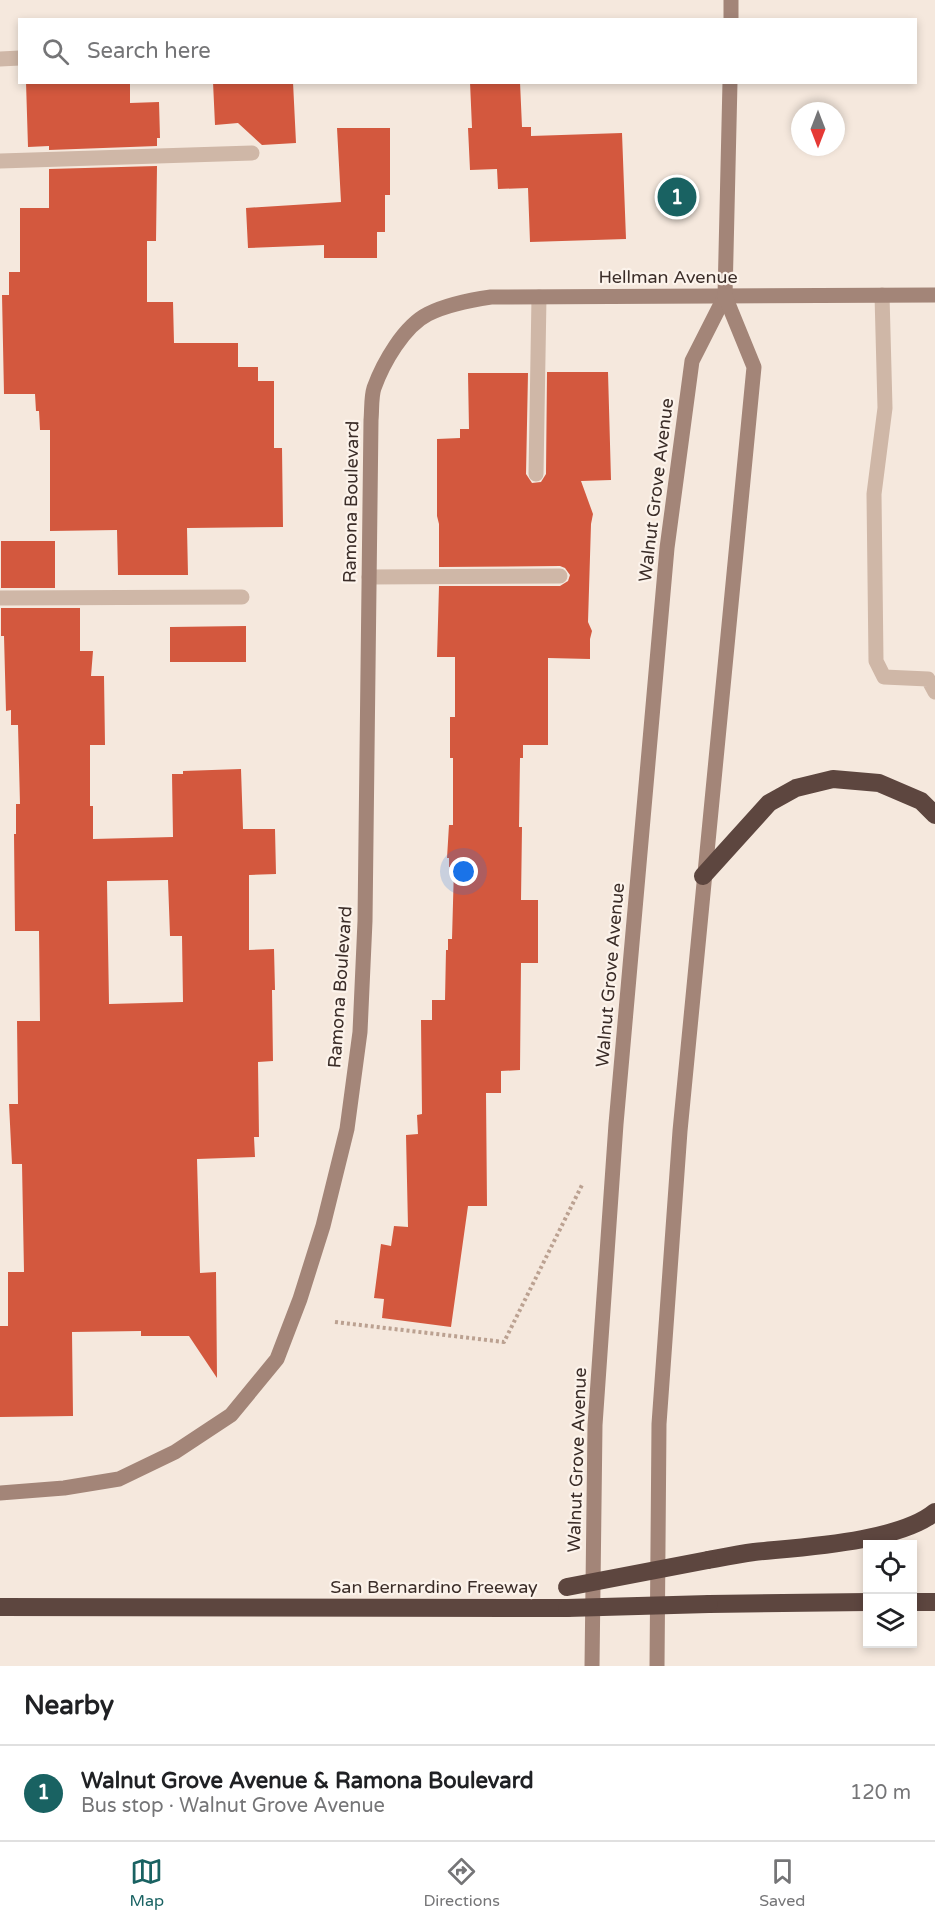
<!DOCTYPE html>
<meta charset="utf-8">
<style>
body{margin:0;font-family:"Varela Round",sans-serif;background:#f6f6f6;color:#202124}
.controls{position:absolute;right:18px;bottom:18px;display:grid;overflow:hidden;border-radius:0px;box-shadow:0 3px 9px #0003}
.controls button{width:54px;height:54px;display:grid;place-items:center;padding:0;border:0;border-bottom:2px solid #e0e0e0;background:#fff;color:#202124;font:30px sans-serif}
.compass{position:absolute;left:791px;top:102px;width:54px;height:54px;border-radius:50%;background:#fff;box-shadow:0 3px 9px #0003;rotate:180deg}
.you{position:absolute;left:464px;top:872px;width:21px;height:21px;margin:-15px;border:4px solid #fff;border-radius:50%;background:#1a73e8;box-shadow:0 0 0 9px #1a73e833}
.badge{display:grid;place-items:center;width:39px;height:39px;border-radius:50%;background:#196262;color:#fff;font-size:20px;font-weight:700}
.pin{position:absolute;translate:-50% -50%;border:3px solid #fff;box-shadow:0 2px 6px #0006}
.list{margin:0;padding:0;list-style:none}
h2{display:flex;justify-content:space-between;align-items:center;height:78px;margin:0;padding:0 24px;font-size:26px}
h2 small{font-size:20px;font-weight:400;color:#757577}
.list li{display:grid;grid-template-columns:39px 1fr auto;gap:18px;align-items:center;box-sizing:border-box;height:96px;padding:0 24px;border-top:2px solid #e0e0e0}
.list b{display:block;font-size:22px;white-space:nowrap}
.list p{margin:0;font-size:20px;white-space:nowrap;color:#757577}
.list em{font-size:20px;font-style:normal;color:#757577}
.icon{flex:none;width:33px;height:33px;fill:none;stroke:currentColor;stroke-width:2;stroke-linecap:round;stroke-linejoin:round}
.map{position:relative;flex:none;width:935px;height:1666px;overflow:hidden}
.search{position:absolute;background:#fff;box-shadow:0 3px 9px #0003;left:18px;right:18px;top:18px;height:66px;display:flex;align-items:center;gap:15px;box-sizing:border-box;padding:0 21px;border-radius:0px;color:#757577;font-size:22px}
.sheet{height:174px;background:#fff}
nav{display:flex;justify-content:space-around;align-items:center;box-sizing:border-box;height:84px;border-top:2px solid #e0e0e0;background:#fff;font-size:16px;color:#757577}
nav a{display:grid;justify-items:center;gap:3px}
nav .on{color:#196262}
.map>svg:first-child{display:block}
</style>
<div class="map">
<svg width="935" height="1666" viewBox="0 0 935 1666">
<rect width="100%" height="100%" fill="#f5e8dd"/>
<g fill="#d3583e" fill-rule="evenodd">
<path d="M 26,82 L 130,82 L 130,103 L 159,102 L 160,138 L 157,138 L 157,146 L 49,150 L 49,146 L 28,147 Z"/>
<path d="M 213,82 L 293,82 L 296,143 L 262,145 L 238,123 L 215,125 Z"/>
<path d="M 470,82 L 520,82 L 522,127 L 531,127 L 531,136 L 622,133 L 626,239 L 530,242 L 528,188 L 498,189 L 497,169 L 470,170 L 468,128 L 472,128 Z"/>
<path d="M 337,128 L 390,128 L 390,195 L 385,195 L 385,232 L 377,232 L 377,258 L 324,258 L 324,245 L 248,248 L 246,208 L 341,202 Z"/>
<path d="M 157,166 L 156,241 L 147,241 L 147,302 L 173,302 L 174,343 L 238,343 L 238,367 L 258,367 L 258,381 L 274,381 L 274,448 L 282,448 L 283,527 L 187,528 L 188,575 L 118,575 L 117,530 L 50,531 L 50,430 L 40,430 L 39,411 L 36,411 L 35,394 L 4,394 L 2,295 L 9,295 L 9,272 L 20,272 L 20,208 L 49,208 L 49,169 Z"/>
<path d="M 547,372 L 608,372 L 611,480 L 581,481 L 593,514 L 591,524 L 588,622 L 592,631 L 590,639 L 590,659 L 548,658 L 548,745 L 523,745 L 523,758 L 520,758 L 519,827 L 522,827 L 521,900 L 538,900 L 538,963 L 521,963 L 520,1070 L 501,1071 L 501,1093 L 486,1093 L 487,1206 L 468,1206 L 451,1327 L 382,1318 L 384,1299 L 374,1298 L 381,1244 L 391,1246 L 394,1226 L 408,1227 L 406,1135 L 418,1134 L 417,1115 L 422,1114 L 421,1020 L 432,1020 L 432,1000 L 445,1000 L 446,950 L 448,950 L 448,939 L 452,939 L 454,867 L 449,867 L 449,858 L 447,858 L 449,825 L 453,825 L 453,758 L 450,758 L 450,717 L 455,717 L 455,657 L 437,657 L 439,586 L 560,586 L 568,581 L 570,575 L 565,568 L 560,566 L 439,567 L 439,524 L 437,516 L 437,439 L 460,438 L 460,429 L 469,429 L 468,373 L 528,373 L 526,474 L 532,483 L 541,482 L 546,474 Z"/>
<rect x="1" y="541" width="54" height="47"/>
<path d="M 1,608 L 80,608 L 80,651 L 93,651 L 91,676 L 104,676 L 105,745 L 90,745 L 90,806 L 93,806 L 93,839 L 173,837 L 172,774 L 183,774 L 183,771 L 241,769 L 243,829 L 275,829 L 276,874 L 249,875 L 249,950 L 274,949 L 275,990 L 272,990 L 273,1061 L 258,1062 L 259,1137 L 254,1137 L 255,1157 L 197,1159 L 200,1273 L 216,1272 L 217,1378 L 189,1336 L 141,1336 L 141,1331 L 72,1332 L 73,1416 L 0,1417 L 0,1326 L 8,1326 L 8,1272 L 24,1272 L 22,1164 L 12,1164 L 9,1104 L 18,1104 L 17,1021 L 40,1021 L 39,931 L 15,931 L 14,834 L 16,834 L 16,804 L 20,804 L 18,725 L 11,725 L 11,710 L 6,711 L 4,636 L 1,636 ZM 168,880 L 170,936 L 182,936 L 183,1002 L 109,1004 L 107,881 Z"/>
<path d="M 246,626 L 246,662 L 170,662 L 170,627 Z"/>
</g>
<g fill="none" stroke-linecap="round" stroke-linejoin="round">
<path stroke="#bba191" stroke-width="4" stroke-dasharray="3 3" stroke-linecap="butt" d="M 335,1322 L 504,1342 L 582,1185"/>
<g stroke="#cfb7a7" stroke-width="15">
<path d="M 0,59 L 20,58"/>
<path d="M 0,161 L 252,153"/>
<path d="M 882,295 L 885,408 L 874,494 L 876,661 L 884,677 L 928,679 L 935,692"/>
<path d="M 536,474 L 539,297"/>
<path d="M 369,577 L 560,576"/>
<path d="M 0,598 L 242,597"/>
</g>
<g stroke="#a38578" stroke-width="15">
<path d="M 731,20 L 731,0"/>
<path d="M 0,1493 L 64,1488 L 119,1479 L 175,1452 L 231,1415 L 277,1359 L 300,1299 L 323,1226 L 347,1129 L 360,1032 L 365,921 L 371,420 C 372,410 371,397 374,388 C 383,363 404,326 428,314 C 448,304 470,300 491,297 L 935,295"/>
<path d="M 592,1666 L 595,1425 L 616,1124 L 667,548 L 692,361 L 725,296"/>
<path d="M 657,1666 L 659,1424 L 680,1131 L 754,367 L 725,296 L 730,82"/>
</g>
<g stroke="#5d463f" stroke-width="18">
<path d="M 703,876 L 769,803 L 796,788 L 833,779 L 879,783 L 921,801 L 935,815"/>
<path d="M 708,1560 C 724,1557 739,1554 754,1552 C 802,1547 899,1542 935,1512"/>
<path d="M 912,1602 L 935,1602"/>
<path d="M 709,1604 L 868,1602"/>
<path d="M 0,1607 L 567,1608"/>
</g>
<g stroke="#5d463f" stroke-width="18">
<path d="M 567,1587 L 708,1560"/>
<path d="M 567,1608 L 709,1604"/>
</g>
</g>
<g text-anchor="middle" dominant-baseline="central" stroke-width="4.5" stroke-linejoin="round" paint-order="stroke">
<g font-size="18" fill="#3b2d28" stroke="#fcf3eb">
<text x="668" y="277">Hellman Avenue</text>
<text transform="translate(656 490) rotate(-83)">Walnut Grove Avenue</text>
<text transform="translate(351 502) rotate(-89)">Ramona Boulevard</text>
<text transform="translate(610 975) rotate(-85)">Walnut Grove Avenue</text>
<text transform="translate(340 987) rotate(-86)">Ramona Boulevard</text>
<text transform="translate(577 1460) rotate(-88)">Walnut Grove Avenue</text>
<text x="434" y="1587">San Bernardino Freeway</text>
</g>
</g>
</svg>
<div class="controls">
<button><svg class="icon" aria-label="locate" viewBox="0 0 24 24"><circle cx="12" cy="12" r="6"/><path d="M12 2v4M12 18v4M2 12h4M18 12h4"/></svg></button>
<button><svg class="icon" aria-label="layers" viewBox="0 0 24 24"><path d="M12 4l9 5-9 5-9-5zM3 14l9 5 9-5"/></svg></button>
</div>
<svg class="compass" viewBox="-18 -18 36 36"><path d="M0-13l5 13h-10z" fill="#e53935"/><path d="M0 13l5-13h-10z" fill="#757577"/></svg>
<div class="you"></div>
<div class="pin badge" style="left:677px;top:197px">1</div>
<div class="search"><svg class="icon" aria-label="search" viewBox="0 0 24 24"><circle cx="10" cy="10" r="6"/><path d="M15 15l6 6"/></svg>Search here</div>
</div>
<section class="sheet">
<h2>Nearby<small></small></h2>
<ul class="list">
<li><span class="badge">1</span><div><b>Walnut Grove Avenue &amp; Ramona Boulevard</b><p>Bus stop · Walnut Grove Avenue</p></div><em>120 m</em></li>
</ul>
</section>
<nav>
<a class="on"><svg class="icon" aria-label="map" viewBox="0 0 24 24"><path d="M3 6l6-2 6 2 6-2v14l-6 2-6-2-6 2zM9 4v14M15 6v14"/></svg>Map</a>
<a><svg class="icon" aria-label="directions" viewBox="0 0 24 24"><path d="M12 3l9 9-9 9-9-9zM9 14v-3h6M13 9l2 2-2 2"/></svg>Directions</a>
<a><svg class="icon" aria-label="saved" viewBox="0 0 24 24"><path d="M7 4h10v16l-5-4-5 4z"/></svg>Saved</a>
</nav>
